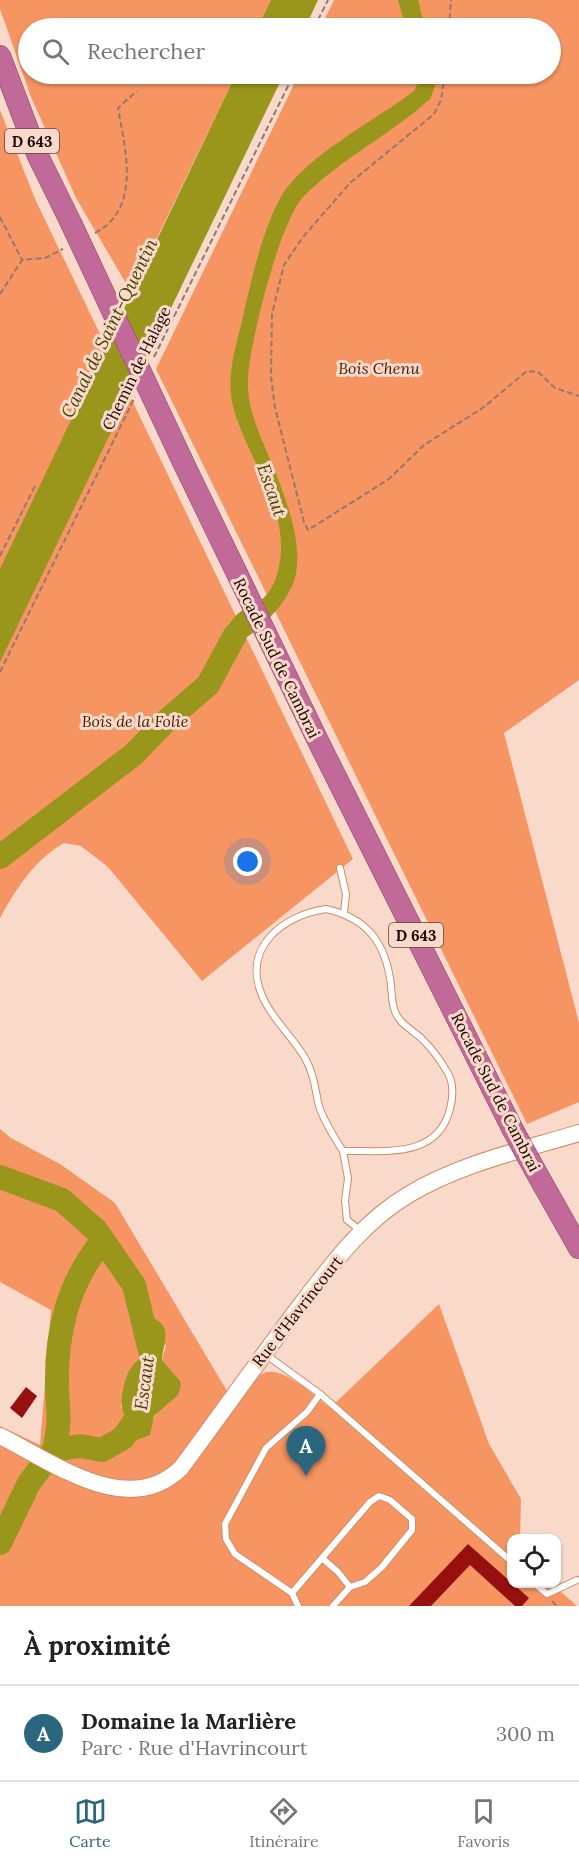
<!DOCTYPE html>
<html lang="fr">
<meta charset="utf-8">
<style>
body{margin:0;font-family:Lora,serif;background:#f6f6f6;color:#222}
.controls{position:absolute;right:18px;bottom:18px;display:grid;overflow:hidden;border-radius:12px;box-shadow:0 2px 4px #0004}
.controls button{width:54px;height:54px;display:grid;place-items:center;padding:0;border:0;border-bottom:2px solid #e0e0e0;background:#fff;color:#222;font:30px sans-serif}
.you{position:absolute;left:248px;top:862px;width:21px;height:21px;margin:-15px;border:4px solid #fff;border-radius:50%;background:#1a73e8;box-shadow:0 0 0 9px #1a73e833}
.badge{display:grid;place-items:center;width:39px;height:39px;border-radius:50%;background:#2a667e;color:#fff;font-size:20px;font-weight:700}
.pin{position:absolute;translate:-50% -50px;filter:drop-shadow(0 2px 3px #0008)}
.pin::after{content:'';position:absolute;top:32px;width:21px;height:18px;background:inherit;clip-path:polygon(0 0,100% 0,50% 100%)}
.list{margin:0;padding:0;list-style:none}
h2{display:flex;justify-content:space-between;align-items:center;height:78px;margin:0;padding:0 24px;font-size:26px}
h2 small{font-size:20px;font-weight:400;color:#767676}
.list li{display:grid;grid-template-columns:39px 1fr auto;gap:18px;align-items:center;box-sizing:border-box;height:96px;padding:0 24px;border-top:2px solid #e0e0e0}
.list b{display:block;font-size:22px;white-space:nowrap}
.list p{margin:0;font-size:20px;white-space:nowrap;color:#767676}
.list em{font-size:20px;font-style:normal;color:#767676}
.icon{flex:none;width:33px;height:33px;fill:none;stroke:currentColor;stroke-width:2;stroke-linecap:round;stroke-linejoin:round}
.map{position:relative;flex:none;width:579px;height:1606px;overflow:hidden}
.search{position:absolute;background:#fff;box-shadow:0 2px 4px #0004;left:18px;right:18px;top:18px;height:66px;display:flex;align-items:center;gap:15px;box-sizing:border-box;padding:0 21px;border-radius:33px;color:#767676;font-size:22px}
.sheet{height:174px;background:#fff}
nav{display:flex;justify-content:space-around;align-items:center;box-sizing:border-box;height:84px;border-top:2px solid #e0e0e0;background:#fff;font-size:16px;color:#767676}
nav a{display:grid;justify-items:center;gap:3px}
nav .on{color:#2a667e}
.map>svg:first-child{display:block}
</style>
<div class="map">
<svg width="579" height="1606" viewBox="0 0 579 1606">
<rect width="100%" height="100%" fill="#f8d9ca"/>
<g fill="#f69562" fill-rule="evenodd">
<path d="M 0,0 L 271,0 L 257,28 L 28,28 L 28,74 L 236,74 L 131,292 L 76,198 L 31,97 L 0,9 Z"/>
<path d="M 334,0 L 579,0 L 579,680 L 504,733 L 579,1023 L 579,1102 L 527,1124 L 156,369 L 299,74 L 550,74 L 550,28 L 320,28 Z"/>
<path d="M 0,110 L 35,199 L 353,859 L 202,981 L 108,867 L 81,846 L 64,843 C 35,859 16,889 0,918 Z"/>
<path d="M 0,1129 L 11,1138 L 60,1164 L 115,1203 L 236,1406 C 244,1397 251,1380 262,1374 C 281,1363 315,1397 330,1408 L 439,1304 L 489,1444 L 521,1499 L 520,1538 L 512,1538 L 512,1584 L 552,1584 L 577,1606 L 0,1606 L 0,1426 L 40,1445 L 51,1310 L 0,1282 ZM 142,1343 L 166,1345 L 162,1360 L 181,1387 C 174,1404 150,1410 151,1430 L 121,1428 L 128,1417 L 121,1407 C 123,1397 124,1386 127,1377 C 131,1362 147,1360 142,1343 Z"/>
</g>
<g fill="#99961b">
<path d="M 271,0 L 318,0 L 305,28 L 257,28 Z"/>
<path d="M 398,0 L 418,0 L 425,28 L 406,28 Z"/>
<path d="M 236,74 L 284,74 L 0,662 L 0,569 Z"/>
<path d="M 419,74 L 435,74 L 435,86 L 430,99 C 390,135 342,158 304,196 C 280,220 250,342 248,377 C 247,393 250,407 255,422 C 271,466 304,526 296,574 C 291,597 271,618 254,632 C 249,636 243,639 239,643 C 233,650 231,659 229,668 L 212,658 C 218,644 228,621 240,612 C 246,607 254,605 260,601 C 272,593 278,575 280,561 C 288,507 248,459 234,410 C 225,380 235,350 242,321 C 251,282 262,229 282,195 C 306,156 377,119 414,91 L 418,83 Z"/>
<path d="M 151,1317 C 174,1326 163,1343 162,1360 L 180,1381 L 181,1387 L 178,1395 L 154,1416 L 150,1435 L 131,1442 L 124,1440 C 118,1430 123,1427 128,1418 C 117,1411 123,1387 127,1375 C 130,1366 140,1360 144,1351 L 141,1336 L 145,1318 Z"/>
</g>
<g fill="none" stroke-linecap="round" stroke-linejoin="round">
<g stroke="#99961b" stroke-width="24">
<path d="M 0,857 L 134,754 L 165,722 L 208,685 L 235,635"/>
<path d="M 0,1177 L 62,1200 L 96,1230 L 134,1285 L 150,1351"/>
<path d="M 54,1450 C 61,1422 58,1413 57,1386 C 56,1331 68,1283 103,1240"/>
<path d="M 0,1543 L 29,1483 L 54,1450 L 80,1446 L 102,1450 L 123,1438 L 141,1412"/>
</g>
</g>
<g fill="#971010">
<path d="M 26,1387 L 37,1396 L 22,1418 L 10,1408 Z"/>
<path d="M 468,1544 L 529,1598 L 522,1606 L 515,1606 L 470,1565 L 431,1606 L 409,1606 Z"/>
</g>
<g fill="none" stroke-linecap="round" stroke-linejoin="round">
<g stroke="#d28b66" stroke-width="8">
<g id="lane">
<path d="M 340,868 L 346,894 L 344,913"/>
<path d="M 326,909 C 368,918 386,944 391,985 C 392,997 392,1011 400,1020 C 406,1028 417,1033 424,1041 C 432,1049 440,1060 446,1070 C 454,1081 453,1097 450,1109 C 437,1160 383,1150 343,1151 C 334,1137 324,1122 319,1106 C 315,1089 314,1074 305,1058 C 292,1036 270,1017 261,993 C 243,946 284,915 326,909 Z"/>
<path d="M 343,1151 L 348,1178 L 345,1201 L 347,1220 L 361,1231"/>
<path d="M 265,1354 L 320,1394 L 512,1562"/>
<path d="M 320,1394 L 307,1412 L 266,1448 L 225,1524 L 226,1539 L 235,1554 L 292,1593 L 370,1502 L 379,1496 L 390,1500 L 412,1519 L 412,1530 L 382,1567 L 365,1582 L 350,1587 L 333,1606"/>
<path d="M 322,1558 L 338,1572 L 350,1587"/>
<path d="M 535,1584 L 547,1594 L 577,1580"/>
<path d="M 292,1593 L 298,1606"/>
</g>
</g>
<g stroke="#d28b66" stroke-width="18">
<path id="secondary" d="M 0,1436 C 53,1462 128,1520 181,1468 C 222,1413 261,1357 303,1302 C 334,1262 363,1222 408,1195 C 459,1164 522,1150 579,1133"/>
</g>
<g stroke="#874663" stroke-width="22">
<g id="highway">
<path d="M 0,56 L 38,156 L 71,223"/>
<path d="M 183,462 L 319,743 L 512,1128"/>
<path d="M 536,1172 L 579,1248"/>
</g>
</g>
<g stroke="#94786e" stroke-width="2" stroke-dasharray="6 3" stroke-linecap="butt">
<path d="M 314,28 L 328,0"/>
<path d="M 449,28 L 451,0"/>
<path d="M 445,74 L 441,100 L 434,114 L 350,183 L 303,237 L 284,265 L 272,314 L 271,377 L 275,408 L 304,522 L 308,530 L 389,479 L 424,445 L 484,407 L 527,371 L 538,372 L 555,388 L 579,396"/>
<path d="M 0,217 L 22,260"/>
<path d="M 95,233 C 142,208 125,149 118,108 L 137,91"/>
<path d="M 0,294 L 22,260 L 45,258 L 63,249"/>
<path d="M 154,357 L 294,74"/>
<path d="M 0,556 L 35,486"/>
<path d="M 0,672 L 135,397"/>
<path d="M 552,1601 L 557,1606"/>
</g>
<use href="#lane" stroke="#fff" stroke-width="6"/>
<use href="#secondary" stroke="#fff" stroke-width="16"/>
<use href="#highway" stroke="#c16998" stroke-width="21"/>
<g stroke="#874663" stroke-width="22" stroke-linecap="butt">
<g id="highway-bridge">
<path d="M 71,223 L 183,462"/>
<path d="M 512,1128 L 536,1172"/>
</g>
</g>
<use href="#highway-bridge" stroke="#c16998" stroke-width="21"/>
</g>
<g text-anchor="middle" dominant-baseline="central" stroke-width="6" stroke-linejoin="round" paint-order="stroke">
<g fill="#f8d9ca" stroke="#5d443d" stroke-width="1.5">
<rect x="5" y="129" width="54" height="24" rx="4.5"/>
<rect x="389" y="923" width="54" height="24" rx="4.5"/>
</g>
<g font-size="15" font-weight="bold" fill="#1b0400">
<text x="32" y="141">D 643</text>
<text x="416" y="935">D 643</text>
</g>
<g font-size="16" fill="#1b0400" stroke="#f8d9ca">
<text transform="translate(136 368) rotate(-64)">Chemin de Halage</text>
<text transform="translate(277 658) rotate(64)">Rocade Sud de Cambrai</text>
<text transform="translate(496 1092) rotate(63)">Rocade Sud de Cambrai</text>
<text transform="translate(297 1311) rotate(-52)">Rue d'Havrincourt</text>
</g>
<g font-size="16" font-style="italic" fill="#481b00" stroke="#f8d9ca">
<text x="379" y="368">Bois Chenu</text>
<text x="135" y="721">Bois de la Folie</text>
</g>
<g font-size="18" font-style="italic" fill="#444201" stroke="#f8d9ca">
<text transform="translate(109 328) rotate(-64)">Canal de Saint-Quentin</text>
<text transform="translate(272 490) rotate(71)">Escaut</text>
<text transform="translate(144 1383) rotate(-82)">Escaut</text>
</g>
</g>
</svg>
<div class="controls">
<button><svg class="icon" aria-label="locate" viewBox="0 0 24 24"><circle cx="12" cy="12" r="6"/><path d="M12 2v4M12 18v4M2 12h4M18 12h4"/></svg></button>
</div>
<div class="you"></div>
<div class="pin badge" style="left:306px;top:1476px">A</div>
<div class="search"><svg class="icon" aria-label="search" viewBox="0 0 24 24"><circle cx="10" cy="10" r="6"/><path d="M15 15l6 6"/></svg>Rechercher</div>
</div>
<section class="sheet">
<h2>À proximité<small></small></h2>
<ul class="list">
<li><span class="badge">A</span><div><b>Domaine la Marlière</b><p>Parc · Rue d'Havrincourt</p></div><em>300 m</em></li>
</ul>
</section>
<nav>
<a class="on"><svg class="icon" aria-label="map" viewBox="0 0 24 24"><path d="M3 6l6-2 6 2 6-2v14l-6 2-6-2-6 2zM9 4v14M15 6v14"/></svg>Carte</a>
<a><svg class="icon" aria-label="directions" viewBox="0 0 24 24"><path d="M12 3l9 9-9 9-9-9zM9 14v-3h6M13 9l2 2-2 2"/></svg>Itinéraire</a>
<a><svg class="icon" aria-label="saved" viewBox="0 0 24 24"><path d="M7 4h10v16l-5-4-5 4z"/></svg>Favoris</a>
</nav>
